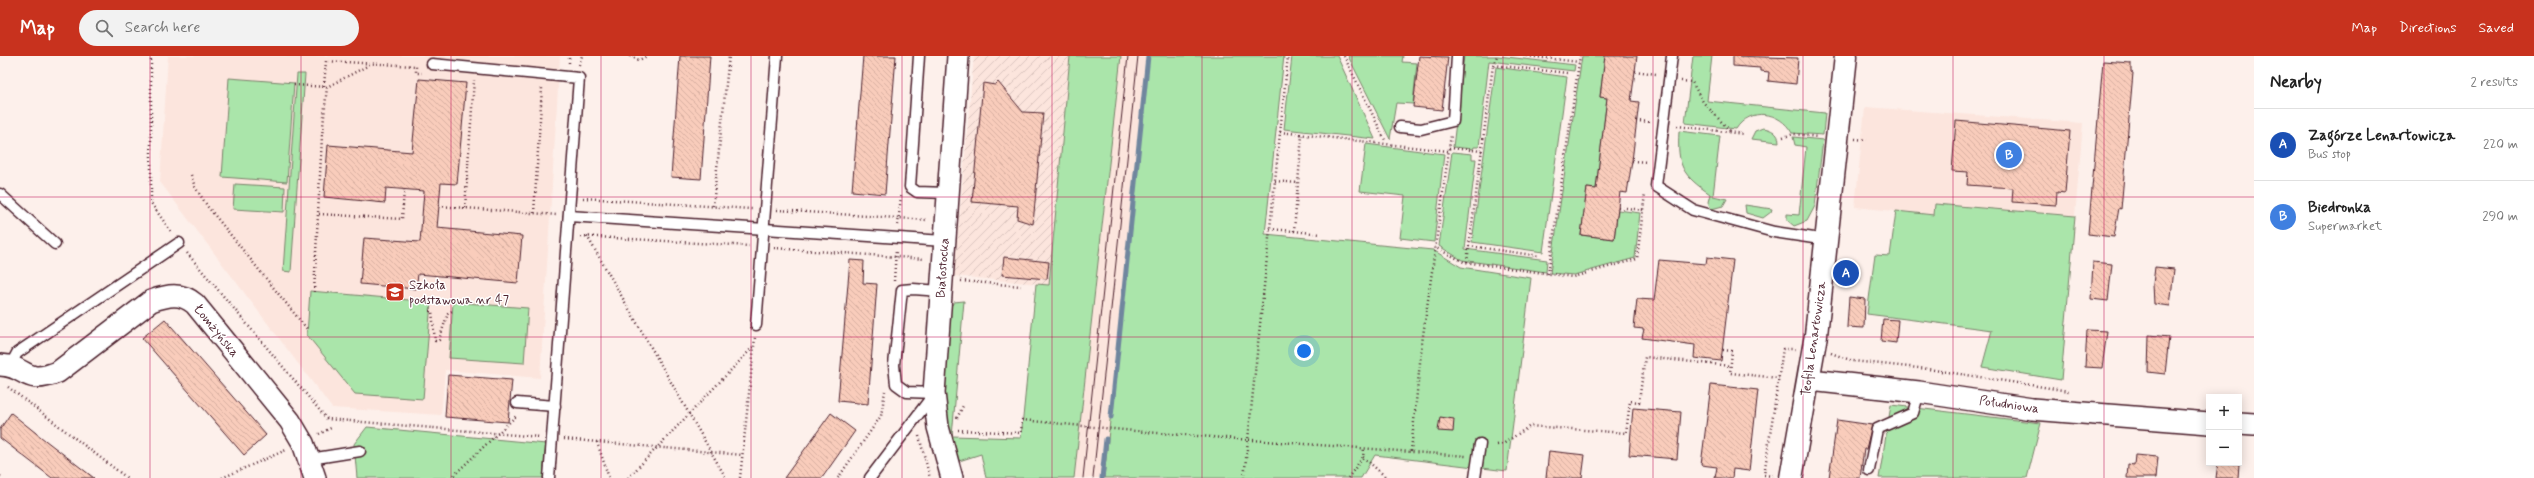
<!DOCTYPE html>
<meta charset="utf-8">
<style>
body{margin:0;font-family:Mynerve,sans-serif;background:#f2f2f2;color:#222}
.controls{position:absolute;right:12px;bottom:12px;display:grid;overflow:hidden;border-radius:0px;box-shadow:0 2px 10px #0003}
.controls button{width:36px;height:36px;display:grid;place-items:center;padding:0;border:0;border-bottom:1px solid #e0e0e0;background:#fff;color:#222;font:20px sans-serif}
.you{position:absolute;left:1304px;top:295px;width:14px;height:14px;margin:-10px;border:3px solid #fff;border-radius:50%;background:#1a73e8;box-shadow:0 0 0 6px #1a73e833}
.badge{display:grid;place-items:center;width:26px;height:26px;border-radius:50%;background:#c8321e;color:#fff;font-size:13px;font-weight:700}
.pin{position:absolute;translate:-50% -50%;border:2px solid #fff;box-shadow:0 1px 4px #0006}
.list{margin:0;padding:0;list-style:none}
h2{display:flex;justify-content:space-between;align-items:center;height:52px;margin:0;padding:0 16px;font-size:17px}
h2 small{font-size:13px;font-weight:400;color:#767676}
.list li{display:grid;grid-template-columns:26px 1fr auto;gap:12px;align-items:center;box-sizing:border-box;height:72px;padding:0 16px;border-top:1px solid #e0e0e0}
.list b{display:block;font-size:15px;white-space:nowrap}
.list p{margin:0;font-size:13px;white-space:nowrap;color:#767676}
.list em{font-size:13px;font-style:normal;color:#767676}
.icon{flex:none;width:22px;height:22px;fill:none;stroke:currentColor;stroke-width:2;stroke-linecap:round;stroke-linejoin:round}
.map{position:relative;flex:none;width:2254px;height:422px;overflow:hidden}
header{display:flex;align-items:center;gap:24px;box-sizing:border-box;height:56px;padding:0 20px;background:#c8321e;color:#fff}
header strong{font-size:19px}
nav{display:flex;gap:22px;margin-inline-start:auto;font-size:14px}
.search{width:280px;height:36px;background:#f2f2f2;display:flex;align-items:center;gap:10px;box-sizing:border-box;padding:0 14px;border-radius:22px;color:#767676;font-size:15px}
main{display:flex}
aside{flex:1;background:#fff}
.map>svg:first-child{display:block}
</style>
<header>
<strong>Map</strong>
<div class="search"><svg class="icon" aria-label="search" viewBox="0 0 24 24"><circle cx="10" cy="10" r="6"/><path d="M15 15l6 6"/></svg>Search here</div>
<nav><a>Map</a><a>Directions</a><a>Saved</a></nav>
</header>
<main>
<div class="map">
<svg width="2254" height="422" viewBox="0 0 2254 422">
<defs>
<pattern id="industrial-furrows" width="10" height="10" patternUnits="userSpaceOnUse"><rect width="10" height="10" fill="#fce5dd"/><path d="M-1 1l2-2M0 10L10 0M9 11l2-2" fill="none" stroke="#dac4be"/></pattern>
<pattern id="building-back-hatch" width="6" height="6" patternUnits="userSpaceOnUse"><rect width="6" height="6" fill="#f9ccbb"/><path d="M-1 5l2 2M0 0l6 6M5-1l2 2" fill="none" stroke="#d7afa1"/></pattern>
</defs>
<rect width="100%" height="100%" fill="#fdf0eb"/>
<filter id="ink" filterUnits="userSpaceOnUse"><feTurbulence type="fractalNoise" baseFrequency=".025" numOctaves="2"/><feDisplacementMap in="SourceGraphic" scale="8" xChannelSelector="R" yChannelSelector="G"/><feConvolveMatrix kernelMatrix="1 2 1 2 8 2 1 2 1" color-interpolation-filters="sRGB"/></filter>
<g filter="url(#ink)">
<g fill="#fce5dd">
<path d="M 168,0 L 560,0 L 540,322 L 445,314 L 441,359 L 332,352 L 160,126 Z"/>
<path d="M 1121,0 L 1148,0 L 1104,422 L 1074,422 Z"/>
<path d="M 1865,51 L 2083,67 L 2075,160 L 1935,148 L 1934,159 L 1855,151 Z"/>
</g>
<path fill="url(#industrial-furrows)" d="M 974,0 L 1070,0 L 1049,229 L 954,220 Z"/>
<g fill="#aae5aa" stroke="#7a826a">
<path d="M 1070,0 L 1121,0 L 1074,422 L 986,422 L 981,398 L 956,406 L 940,342 L 947,256 L 954,246 L 964,245 L 952,380 L 1021,382 L 1036,228 L 1049,229 Z"/>
<path d="M 1148,0 L 1284,0 L 1265,178 L 1433,194 L 1461,211 L 1531,222 L 1507,415 L 1375,399 L 1361,422 L 1104,422 Z"/>
<path d="M 1292,0 L 1337,0 L 1375,83 L 1284,73 Z"/>
<path d="M 1348,0 L 1403,0 L 1402,6 L 1417,7 L 1413,48 L 1396,47 L 1390,83 Z"/>
<path d="M 1464,0 L 1498,0 L 1575,9 L 1574,15 L 1489,5 L 1479,91 L 1474,91 L 1473,93 L 1453,91 Z"/>
<path d="M 1582,0 L 1605,0 L 1600,41 L 1607,42 L 1596,133 L 1587,132 L 1581,179 L 1614,183 L 1618,154 L 1640,157 L 1635,202 L 1574,219 L 1550,217 Z"/>
<path d="M 1693,0 L 1712,0 L 1707,45 L 1825,57 L 1823,79 L 1792,77 C 1780,55 1750,51 1736,73 L 1685,67 Z"/>
<path d="M 1496,11 L 1567,21 L 1543,196 L 1472,186 Z"/>
<path d="M 297,18 L 305,18 L 291,216 L 283,215 Z"/>
<path d="M 229,22 L 294,27 L 287,126 L 222,121 Z"/>
<path d="M 1763,72 C 1771,73 1779,77 1779,86 L 1751,83 L 1755,75 Z"/>
<path d="M 1679,75 L 1720,80 L 1713,140 L 1727,143 L 1723,150 L 1711,153 L 1708,146 L 1710,138 C 1682,119 1677,110 1679,75 Z"/>
<path d="M 1793,81 L 1823,84 L 1815,150 L 1807,165 L 1794,170 L 1787,164 L 1787,158 L 1799,159 L 1806,91 L 1795,89 Z"/>
<path d="M 1366,88 L 1444,98 L 1434,186 L 1400,182 L 1405,140 L 1360,135 Z"/>
<path d="M 1452,96 L 1472,98 L 1472,103 L 1476,103 L 1465,193 L 1547,204 L 1546,216 L 1462,204 L 1439,190 Z"/>
<path d="M 235,128 L 285,131 L 284,156 L 233,153 Z"/>
<path d="M 1935,148 L 2075,160 L 2061,324 L 1982,311 L 1992,274 L 1867,258 L 1875,199 L 1890,200 L 1896,155 L 1934,159 Z"/>
<path d="M 1745,149 L 1772,153 L 1771,156 L 1763,162 L 1746,157 Z"/>
<path d="M 310,235 L 431,246 L 423,343 L 355,338 L 307,279 Z"/>
<path d="M 453,246 L 528,252 L 524,307 L 449,302 Z"/>
<path d="M 1891,349 L 2041,367 L 2027,422 L 1879,422 Z"/>
<path d="M 367,371 L 546,388 L 543,422 L 357,422 L 354,388 Z"/>
</g>
<g fill="none" stroke-linecap="round" stroke-linejoin="round">
<g stroke="#70869e" stroke-width="5">
<path d="M 1111,361 L 1148,0"/>
<path d="M 1102,422 L 1106,383"/>
</g>
</g>
<g fill="url(#building-back-hatch)" stroke="#4a1f2b">
<path d="M 680,0 L 710,0 L 701,123 L 671,121 Z"/>
<path d="M 863,0 L 896,0 L 885,138 L 852,135 Z"/>
<path d="M 1419,0 L 1448,1 L 1442,54 L 1413,51 Z"/>
<path d="M 1605,0 L 1637,0 L 1631,45 L 1639,46 L 1632,105 L 1627,137 L 1620,136 L 1614,183 L 1581,179 L 1587,132 L 1596,133 L 1607,42 L 1600,41 Z"/>
<path d="M 1733,0 L 1798,2 L 1796,28 L 1768,25 L 1769,16 L 1760,15 L 1760,12 L 1733,10 Z"/>
<path d="M 2103,5 L 2131,7 L 2131,16 L 2133,17 L 2121,153 L 2119,152 L 2114,181 L 2088,178 Z"/>
<path d="M 419,23 L 466,27 L 457,128 L 441,127 L 437,172 L 522,180 L 518,227 L 418,218 L 416,233 L 360,228 L 364,182 L 420,186 L 424,135 L 386,132 L 385,147 L 324,141 L 328,89 L 412,96 Z"/>
<path d="M 998,26 L 1023,56 L 1043,57 L 1033,168 L 1017,163 L 1018,150 L 972,146 L 983,27 L 995,29 Z"/>
<path d="M 1956,65 L 2070,75 L 2065,137 L 2057,136 L 2056,149 L 2012,146 L 2013,132 L 1967,129 L 1968,116 L 1952,115 Z"/>
<path d="M 1004,201 L 1049,206 L 1047,223 L 1002,219 Z"/>
<path d="M 1707,201 L 1733,204 L 1721,305 L 1694,302 L 1695,289 L 1642,282 L 1644,273 L 1634,272 L 1637,243 L 1654,244 L 1659,204 L 1706,208 Z"/>
<path d="M 850,204 L 864,205 L 863,227 L 877,228 L 868,348 L 838,345 Z"/>
<path d="M 2093,206 L 2112,208 L 2108,245 L 2091,243 Z"/>
<path d="M 2155,211 L 2174,213 L 2170,250 L 2154,248 L 2153,228 Z"/>
<path d="M 1849,241 L 1865,243 L 1864,272 L 1847,271 Z"/>
<path d="M 165,263 L 266,379 L 244,399 L 142,282 Z"/>
<path d="M 1883,263 L 1898,264 L 1896,287 L 1881,285 Z"/>
<path d="M 2087,274 L 2107,275 L 2102,312 L 2085,311 Z"/>
<path d="M 2149,279 L 2169,281 L 2165,318 L 2148,316 Z"/>
<path d="M 448,319 L 512,324 L 508,366 L 445,361 Z"/>
<path d="M 1711,329 L 1758,334 L 1749,415 L 1733,413 L 1732,422 L 1715,422 L 1717,411 L 1701,409 Z"/>
<path d="M 1633,352 L 1681,356 L 1677,403 L 1629,399 Z"/>
<path d="M 11,357 L 41,381 L 94,422 L 52,422 L 0,382 L 0,373 Z"/>
<path d="M 831,357 L 855,375 L 822,422 L 784,422 Z"/>
<path d="M 1440,361 L 1454,363 L 1453,376 L 1438,375 Z"/>
<path d="M 1837,364 L 1872,369 L 1866,393 L 1864,393 L 1860,422 L 1829,422 Z"/>
<path d="M 1549,395 L 1585,399 L 1582,422 L 1546,422 Z"/>
<path d="M 2135,399 L 2158,401 L 2156,422 L 2127,422 L 2128,408 L 2134,409 Z"/>
<path d="M 2218,407 L 2239,408 L 2238,422 L 2216,422 Z"/>
</g>
<g fill="none" stroke-linecap="round" stroke-linejoin="round">
<g stroke="#4a1f2b" stroke-width="13">
<g id="lane">
<path d="M 919,0 L 910,131 L 917,136 L 948,137"/>
<path d="M 1672,0 L 1656,130 L 1693,154 L 1774,176 L 1827,184"/>
<path d="M 432,8 L 579,22 L 549,422"/>
<path d="M 1400,71 L 1421,73 L 1453,65 L 1457,0"/>
<path d="M 0,138 L 55,188"/>
<path d="M 569,160 L 944,185"/>
<path d="M 756,269 L 777,0"/>
<path d="M 10,310 L 17,297 L 179,187"/>
<path d="M 934,337 L 907,336 L 896,328 L 894,309 L 902,234 L 913,233 L 941,235"/>
<path d="M 517,347 L 555,350"/>
<path d="M 310,403 L 360,395"/>
<path d="M 1869,414 L 1877,373 L 1913,357 L 1919,336"/>
<path d="M 870,422 L 933,339"/>
<path d="M 1475,422 L 1480,388"/>
</g>
</g>
<g stroke="#4a1f2b" stroke-width="24">
<g id="street">
<path d="M 0,309 C 28,310 23,330 58,316 L 151,245 C 168,239 181,236 195,248 L 290,365 L 303,387 L 315,422"/>
<path d="M 1810,324 L 1919,336 L 2032,353 L 2209,367"/>
<path d="M 2239,367 L 2254,368"/>
<path d="M 952,422 L 938,371 L 934,337 L 958,0"/>
</g>
</g>
<g stroke="#4a1f2b" stroke-width="25">
<path id="secondary" d="M 1791,422 L 1816,279 L 1846,0"/>
</g>
<g stroke="#4a1f2b" stroke-width="2.5" stroke-dasharray="1 3" stroke-linecap="butt">
<path d="M 151,0 L 151,147 L 172,177"/>
<path d="M 630,0 L 639,4 L 647,0"/>
<path d="M 1344,0 L 1385,84"/>
<path d="M 1527,0 L 1579,6"/>
<path d="M 569,7 L 569,0"/>
<path d="M 579,9 L 582,0"/>
<path d="M 1493,9 L 1497,0"/>
<path d="M 1635,15 L 1656,18"/>
<path d="M 1681,25 L 1692,26 L 1703,46 L 1731,76"/>
<path d="M 294,29 L 327,31 L 371,8"/>
<path d="M 324,30 L 326,5 L 416,10 L 416,17 L 422,17"/>
<path d="M 1636,65 L 1652,66"/>
<path d="M 1677,70 L 1744,78"/>
<path d="M 1280,76 L 1448,95"/>
<path d="M 1783,81 L 1794,78 L 1818,81"/>
<path d="M 1855,83 L 1867,84"/>
<path d="M 1449,92 L 1482,95"/>
<path d="M 1632,105 L 1647,106"/>
<path d="M 191,119 L 195,131 L 208,151 L 307,273"/>
<path d="M 1275,125 L 1298,127"/>
<path d="M 583,142 L 752,153"/>
<path d="M 439,150 L 557,159"/>
<path d="M 713,150 L 729,0"/>
<path d="M 1618,151 L 1643,154"/>
<path d="M 465,152 L 474,24"/>
<path d="M 777,154 L 927,164"/>
<path d="M 534,157 L 542,32"/>
<path d="M 319,158 L 402,163 L 404,134"/>
<path d="M 898,169 L 901,140"/>
<path d="M 1270,173 L 1294,175 L 1302,79"/>
<path d="M 1294,175 L 1321,178"/>
<path d="M 581,180 L 749,190"/>
<path d="M 587,180 L 726,422"/>
<path d="M 1469,190 L 1540,200"/>
<path d="M 1434,191 L 1464,206 L 1573,221 L 1637,203 L 1645,138"/>
<path d="M 774,192 L 925,203"/>
<path d="M 187,197 L 327,363 L 540,381"/>
<path d="M 1467,206 L 1493,9 L 1567,17"/>
<path d="M 1548,218 L 1580,0"/>
<path d="M 894,225 L 896,194"/>
<path d="M 961,225 L 1021,230"/>
<path d="M 314,236 L 322,80 L 327,31"/>
<path d="M 430,255 L 432,255 L 435,285 L 439,284 L 448,257 L 452,255"/>
<path d="M 1723,294 L 1732,295 L 1730,317 L 1779,322"/>
<path d="M 1831,297 L 1853,305 L 1928,313 L 2069,335"/>
<path d="M 8,331 L 127,422"/>
<path d="M 957,362 L 964,348"/>
<path d="M 958,374 L 1021,377 L 1022,364 L 1145,376 L 1466,400"/>
<path d="M 319,378 L 333,371"/>
<path d="M 919,380 L 930,422"/>
<path d="M 564,383 L 743,399"/>
<path d="M 597,386 L 609,422"/>
<path d="M 1497,389 L 1503,388 L 1530,370 L 1626,377 L 1630,345 L 1639,346 L 1645,301 L 1731,310"/>
<path d="M 1411,395 L 1422,287 L 1451,79"/>
<path d="M 1363,401 L 1387,422"/>
<path d="M 0,420 L 2,422"/>
<path d="M 1773,420 L 1764,419 L 1783,293 L 1795,293"/>
<path d="M 222,422 L 286,394"/>
<path d="M 451,422 L 516,360"/>
<path d="M 628,422 L 754,290"/>
<path d="M 740,422 L 755,281"/>
<path d="M 838,422 L 881,360 L 885,335"/>
<path d="M 1244,422 L 1288,0"/>
<path d="M 1348,422 L 1363,401 L 1364,392"/>
</g>
<use href="#lane" stroke="#fff" stroke-width="10"/>
<use href="#street" stroke="#fff" stroke-width="21"/>
<use href="#secondary" stroke="#fff" stroke-width="22"/>
<g stroke="#4a1f2b" stroke-width="1">
<path d="M 1083,422 L 1128,0"/>
<path d="M 1093,422 L 1138,0"/>
</g>
</g>
</g>
<path fill="none" stroke="#c2185b" stroke-width="1" stroke-opacity="0.55" d="M 150,0 L 150,422M 301,0 L 301,422M 451,0 L 451,422M 601,0 L 601,422M 751,0 L 751,422M 902,0 L 902,422M 1052,0 L 1052,422M 1202,0 L 1202,422M 1352,0 L 1352,422M 1503,0 L 1503,422M 1653,0 L 1653,422M 1803,0 L 1803,422M 1953,0 L 1953,422M 2104,0 L 2104,422M 0,141 L 2254,141M 0,281 L 2254,281"/>
<defs>
<g id="school-square" transform="scale(1)"><rect x="-9" y="-9" width="18" height="18" rx="4" fill="#c8321e" stroke="#fff"/><path d="M0-5L7-2L0 1L-7-2ZM-4 1L0 2.5L4 1V4Q0 6-4 4Z" fill="#fff"/></g>
</defs>
<g fill-rule="evenodd">
<use href="#school-square" x="395" y="236"/>
</g>
<g text-anchor="middle" dominant-baseline="central" stroke-width="3" stroke-linejoin="round" paint-order="stroke">
<g font-size="13" fill="#4a1f2b" stroke="#fff">
<text transform="translate(943 212) rotate(-86)">Białostocka</text>
<text transform="translate(216 275) rotate(51)">Łomżyńska</text>
<text transform="translate(1814 283) rotate(-82)">Teofila Lenartowicza</text>
<text transform="translate(2009 349) rotate(8)">Południowa</text>
</g>
<g font-size="13" fill="#4a1f2b" stroke="#fff" text-anchor="start">
<text x="409" y="229">Szkoła<tspan x="409" dy="15">podstawowa nr 47</tspan></text>
</g>
</g>
</svg>
<div class="controls">
<button>+</button>
<button>−</button>
</div>
<div class="you"></div>
<div class="pin badge" style="left:1846px;top:217px;background:#1a4fb4">A</div>
<div class="pin badge" style="left:2009px;top:99px;background:#3f7fe0">B</div>
</div>
<aside>
<h2>Nearby<small>2 results</small></h2>
<ul class="list">
<li><span class="badge" style="background:#1a4fb4">A</span><div><b>Zagórze Lenartowicza</b><p>Bus stop</p></div><em>220 m</em></li>
<li><span class="badge" style="background:#3f7fe0">B</span><div><b>Biedronka</b><p>Supermarket</p></div><em>290 m</em></li>
</ul>
</aside>
</main>
